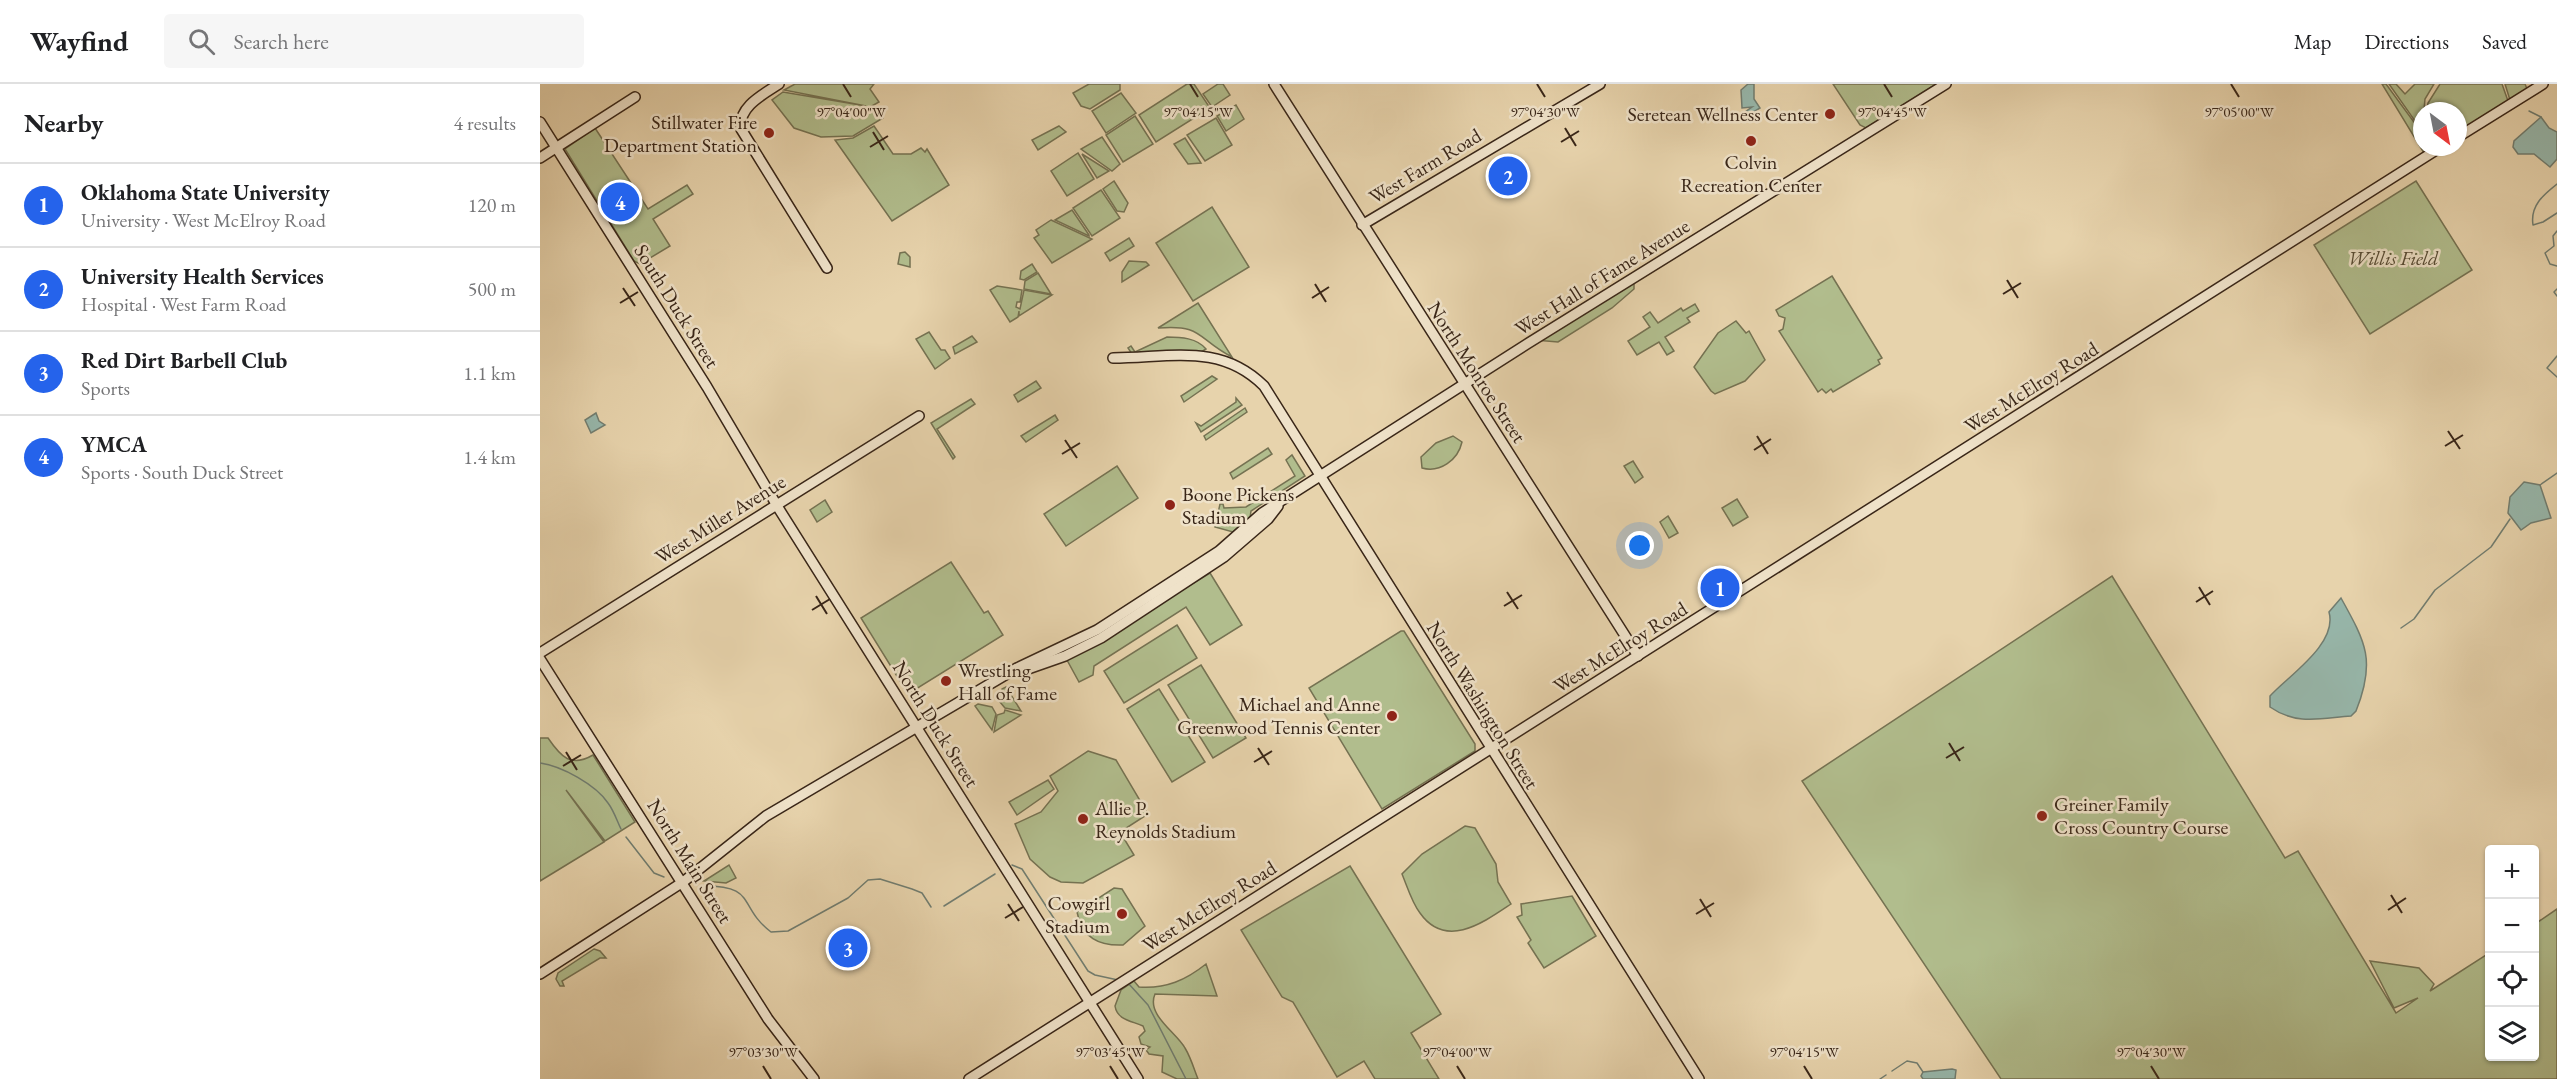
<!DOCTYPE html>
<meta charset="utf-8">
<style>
body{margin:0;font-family:"EB Garamond",serif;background:#f6f6f6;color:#202124}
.controls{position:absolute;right:18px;bottom:18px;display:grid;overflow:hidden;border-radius:6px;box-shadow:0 2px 4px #0004}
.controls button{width:54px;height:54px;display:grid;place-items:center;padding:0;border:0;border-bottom:2px solid #e0e0e0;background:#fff;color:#202124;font:30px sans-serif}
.compass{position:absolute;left:1873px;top:18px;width:54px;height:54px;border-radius:50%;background:#fff;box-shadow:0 2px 4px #0004;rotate:148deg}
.you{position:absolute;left:1100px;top:462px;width:21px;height:21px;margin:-15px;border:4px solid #fff;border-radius:50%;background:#1a73e8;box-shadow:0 0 0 9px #1a73e833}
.badge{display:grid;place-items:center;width:39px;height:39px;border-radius:50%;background:#2563eb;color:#fff;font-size:20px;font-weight:700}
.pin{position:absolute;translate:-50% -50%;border:3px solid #fff;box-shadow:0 2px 6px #0006}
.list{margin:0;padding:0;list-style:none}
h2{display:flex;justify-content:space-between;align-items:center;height:78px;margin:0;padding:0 24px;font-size:26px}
h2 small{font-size:20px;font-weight:400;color:#757577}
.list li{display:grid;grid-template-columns:39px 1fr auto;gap:18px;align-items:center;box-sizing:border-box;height:84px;padding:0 24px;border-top:2px solid #e0e0e0}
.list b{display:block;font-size:22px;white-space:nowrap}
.list p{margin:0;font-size:20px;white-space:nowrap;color:#757577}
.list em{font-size:20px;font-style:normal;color:#757577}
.icon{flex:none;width:33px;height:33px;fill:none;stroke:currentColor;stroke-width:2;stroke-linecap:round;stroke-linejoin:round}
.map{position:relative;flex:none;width:2017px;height:995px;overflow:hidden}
header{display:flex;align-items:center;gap:36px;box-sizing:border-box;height:84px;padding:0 30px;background:#fff;border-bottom:2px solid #e0e0e0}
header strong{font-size:28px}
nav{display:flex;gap:33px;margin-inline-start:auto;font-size:21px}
.search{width:420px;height:54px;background:#f6f6f6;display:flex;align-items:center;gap:15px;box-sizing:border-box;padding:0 21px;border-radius:6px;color:#757577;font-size:22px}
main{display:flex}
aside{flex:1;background:#fff}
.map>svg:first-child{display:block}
</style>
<header>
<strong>Wayfind</strong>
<div class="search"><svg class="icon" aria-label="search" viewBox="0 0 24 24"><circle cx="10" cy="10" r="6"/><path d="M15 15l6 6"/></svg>Search here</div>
<nav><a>Map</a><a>Directions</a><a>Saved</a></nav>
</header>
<main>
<aside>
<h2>Nearby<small>4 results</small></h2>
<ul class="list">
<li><span class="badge">1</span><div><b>Oklahoma State University</b><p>University · West McElroy Road</p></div><em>120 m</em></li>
<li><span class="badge">2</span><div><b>University Health Services</b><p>Hospital · West Farm Road</p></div><em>500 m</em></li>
<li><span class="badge">3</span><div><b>Red Dirt Barbell Club</b><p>Sports</p></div><em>1.1 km</em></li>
<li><span class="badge">4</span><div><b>YMCA</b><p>Sports · South Duck Street</p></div><em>1.4 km</em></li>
</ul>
</aside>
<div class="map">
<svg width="2017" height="995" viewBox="0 0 2017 995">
<rect width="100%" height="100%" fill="#e7d3ac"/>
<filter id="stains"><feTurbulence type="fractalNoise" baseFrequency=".00333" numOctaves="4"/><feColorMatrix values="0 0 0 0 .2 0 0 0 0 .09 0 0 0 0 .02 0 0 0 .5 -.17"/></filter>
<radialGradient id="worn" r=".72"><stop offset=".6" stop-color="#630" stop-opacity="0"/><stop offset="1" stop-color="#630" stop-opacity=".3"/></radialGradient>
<g fill="#b1bd8d" stroke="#757252" stroke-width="1.5">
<path d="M 255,0 L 334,0 L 330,5 L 339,18 L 330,23 L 338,25 L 343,34 L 313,52 L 281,53 L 254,44 L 232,16 L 243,8 L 326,22 L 244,6 Z"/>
<path d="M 549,0 L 580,0 L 580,6 L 550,25 L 541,22 L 533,9 Z"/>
<path d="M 647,0 L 654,0 L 670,24 L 616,58 L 599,31 Z"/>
<path d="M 678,0 L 683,0 L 690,11 L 672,23 L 663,10 Z"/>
<path d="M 1293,0 L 1396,0 L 1326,44 L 1320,41 Z"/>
<path d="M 1842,0 L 1846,0 L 1882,49 L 1882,63 L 1894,63 L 1884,69 Z"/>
<path d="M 1849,0 L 1856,0 L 1865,10 L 1875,0 L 1894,0 L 1885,15 L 1882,47 Z"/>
<path d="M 1900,0 L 1962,0 L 1968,17 L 1918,48 L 1918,27 L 1887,27 L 1888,19 Z"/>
<path d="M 1965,0 L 1985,0 L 1987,5 L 1970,16 Z"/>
<path d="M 581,9 L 596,29 L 566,49 L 552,27 Z"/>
<path d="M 696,21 L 704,35 L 686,47 L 677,32 Z"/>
<path d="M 595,32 L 613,60 L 583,78 L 566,51 Z"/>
<path d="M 676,34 L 692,61 L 665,77 L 647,51 Z"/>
<path d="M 334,42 L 353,70 L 371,70 L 381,64 L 385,68 L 387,65 L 409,101 L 352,137 L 295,56 L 313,54 Z"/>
<path d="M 519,42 L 526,48 L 498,66 L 492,56 Z"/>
<path d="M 55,44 L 108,125 L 147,101 L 153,110 L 113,135 L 130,162 L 100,180 L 94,177 L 25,65 Z"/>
<path d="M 562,53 L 580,80 L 572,87 L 541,65 Z"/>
<path d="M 645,54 L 661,79 L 648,80 L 634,60 Z"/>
<path d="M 538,69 L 554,95 L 527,112 L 511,87 Z"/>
<path d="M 542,70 L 569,87 L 557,94 Z"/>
<path d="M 574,97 L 588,119 L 584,128 L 577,127 L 563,105 Z"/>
<path d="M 1876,97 L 1932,186 L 1830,250 L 1774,161 Z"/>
<path d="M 561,106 L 580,134 L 552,152 L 533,124 Z"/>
<path d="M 672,123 L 709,183 L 653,217 L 616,159 Z"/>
<path d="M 532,126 L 549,151 L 549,152 L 515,136 Z"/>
<path d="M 511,136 L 552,155 L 512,179 L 494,154 L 499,151 L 496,146 Z"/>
<path d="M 589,154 L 594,162 L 570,177 L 565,169 Z"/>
<path d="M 365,168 L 370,173 L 370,183 L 358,180 L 360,169 Z"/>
<path d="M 589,177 L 606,178 L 609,181 L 582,198 L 582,188 Z"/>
<path d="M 492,180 L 497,188 L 484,196 L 480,195 L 481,187 Z"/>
<path d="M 498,189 L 511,210 L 484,205 L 485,197 Z"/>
<path d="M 1292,192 L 1342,274 L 1338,276 L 1340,280 L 1293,308 L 1291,305 L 1286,309 L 1282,305 L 1278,308 L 1239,247 L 1243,245 L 1245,234 L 1239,232 L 1236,226 Z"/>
<path d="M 1094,194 L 1094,205 L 1072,224 L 1018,258 L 994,256 Z"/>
<path d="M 457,202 L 482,206 L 480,218 L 477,218 L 476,223 L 480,225 L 484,206 L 512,211 L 479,232 L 479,227 L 478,233 L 470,238 L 450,206 Z"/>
<path d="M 658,219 L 692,273 C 657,255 663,240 618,244 Z"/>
<path d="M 1155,220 L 1159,227 L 1147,234 L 1150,238 L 1125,253 L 1134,267 L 1127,271 L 1119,258 L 1097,271 L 1088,257 L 1110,243 L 1103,233 L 1110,228 L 1118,239 L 1141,224 L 1143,227 Z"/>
<path d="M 1196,237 L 1206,249 L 1209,247 L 1225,276 L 1205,297 L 1175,310 L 1171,307 L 1154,283 L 1178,249 Z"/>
<path d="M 389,248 L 401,266 L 405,266 L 410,274 L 395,285 L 376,255 Z"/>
<path d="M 432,252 L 437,258 L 415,270 L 413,263 Z"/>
<path d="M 627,253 C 641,253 657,254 666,265 L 661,268 L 592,270 L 588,264 L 591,262 L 595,268 Z"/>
<path d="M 672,292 L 677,295 L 644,318 L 641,312 Z"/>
<path d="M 496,297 L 501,304 L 478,318 L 474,311 Z"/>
<path d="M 696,314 L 702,321 L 661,348 L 656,339 L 661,342 L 696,318 Z"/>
<path d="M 431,315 L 435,320 L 397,345 L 415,373 L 413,375 L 391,339 Z"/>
<path d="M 705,324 L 707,328 L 666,356 L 664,352 Z"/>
<path d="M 515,331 L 518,336 L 486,358 L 481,352 Z"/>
<path d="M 913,352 L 922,358 C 918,376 900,389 882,384 L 881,373 L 896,359 Z"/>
<path d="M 728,364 L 732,370 L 693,395 L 690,389 Z"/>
<path d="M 752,371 L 765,392 L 711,427 L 710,434 L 693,448 L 675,443 L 680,420 L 683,420 L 684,424 L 706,423 L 755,392 L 746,376 Z"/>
<path d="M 1093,377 L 1103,393 L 1095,399 L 1084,382 Z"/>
<path d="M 577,382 L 598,414 L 526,462 L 504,430 Z"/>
<path d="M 1197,415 L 1208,433 L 1193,442 L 1182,424 Z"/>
<path d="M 285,416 L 292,428 L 277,438 L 270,426 Z"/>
<path d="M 1128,432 L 1138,449 L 1129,454 L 1120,438 Z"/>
<path d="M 411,478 L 444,529 L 448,527 L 463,551 L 368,610 L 321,534 Z"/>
<path d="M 670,489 L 702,541 L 670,561 L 646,523 L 554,582 L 553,591 L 539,598 L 527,576 Z"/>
<path d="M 1572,492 L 1745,774 L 1758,767 L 1856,929 L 1878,914 L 1854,924 L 1830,877 L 1879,884 L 1894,900 L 1890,907 L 1949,869 L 1950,972 L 1994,972 L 1995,840 L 2017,825 L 2017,995 L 1461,995 L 1262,697 Z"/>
<path d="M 637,541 L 657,574 L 584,619 L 564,587 Z"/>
<path d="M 861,547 L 864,547 L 935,660 L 935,667 L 842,725 L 769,604 Z"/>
<path d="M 661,581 L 706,654 L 673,674 L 628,601 Z"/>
<path d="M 466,603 L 481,627 L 465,624 L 460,618 L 462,605 Z"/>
<path d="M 619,605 L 665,678 L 632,698 L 587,625 Z"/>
<path d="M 438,620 L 452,623 L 456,630 L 452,646 L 435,622 Z"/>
<path d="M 465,626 L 481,631 L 454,648 L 457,631 L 464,629 Z"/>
<path d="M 0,654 L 8,654 C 21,673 31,684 53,671 L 95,738 L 65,757 L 26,706 L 64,758 L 0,797 Z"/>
<path d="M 548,667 L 576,676 L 608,730 L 580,748 L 594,771 L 543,799 L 521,798 L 510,793 L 490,775 L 475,740 L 501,728 L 518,707 L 510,692 Z"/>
<path d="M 508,696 L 514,705 L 477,731 L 469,718 Z"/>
<path d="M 925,742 L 935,744 L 956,780 L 958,798 L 971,820 C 944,838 906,866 880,829 C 872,819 867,802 862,790 L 882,770 Z"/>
<path d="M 189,781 L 196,794 L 186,799 L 164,797 Z"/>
<path d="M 810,782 L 901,930 L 871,949 L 899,995 L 835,995 L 824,977 L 797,993 L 753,918 L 742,913 L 701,846 Z"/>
<path d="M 574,804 L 582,805 L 605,842 L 583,861 C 559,862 542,854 537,828 Z"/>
<path d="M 1032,812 L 1056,852 L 1004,884 L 988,859 L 991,856 L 977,833 L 982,831 L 981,820 Z"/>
<path d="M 54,865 L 60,867 L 66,874 L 60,874 L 22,897 L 24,902 L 20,902 L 16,895 L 18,889 Z"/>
<path d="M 666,880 L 677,912 L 615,910 C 606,931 636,948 645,964 C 651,974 654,985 658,995 L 637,995 L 622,988 L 623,972 L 609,970 L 606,966 L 610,963 L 601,960 L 599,953 L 605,947 L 603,942 C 592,937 577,936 575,922 L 581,906 L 594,897 L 599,903 C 626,905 646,896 666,880 Z"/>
</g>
<g fill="#97b7ab" stroke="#717d70" stroke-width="1.5">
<path d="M 1208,0 L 1214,0 L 1214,15 L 1220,24 L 1204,34 L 1202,30 L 1212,23 L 1202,24 L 1201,6 Z"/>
<path d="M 2001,33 L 2009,44 L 2017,48 L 2017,75 L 2010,83 L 1994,70 L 1978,70 L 1973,63 L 1974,57 Z"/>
<path d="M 56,329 L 59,337 L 65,341 L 51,349 L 45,336 Z"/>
<path d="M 1984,398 L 2000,401 L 2011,434 L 1991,439 L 1981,446 L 1968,429 L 1970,413 Z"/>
<path d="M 1801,514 C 1826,559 1836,577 1816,627 L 1811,632 C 1782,634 1757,642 1730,623 L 1730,612 C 1748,592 1798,560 1789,528 Z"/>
<path d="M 1412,985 L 1416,986 L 1415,995 L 1383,995 L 1381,992 L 1383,988 Z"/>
</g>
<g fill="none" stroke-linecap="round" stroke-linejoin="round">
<g stroke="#717d70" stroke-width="1.5">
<path d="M 1989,27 L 2001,33"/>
<path d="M 2017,100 C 2003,111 1990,122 1993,141 L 2003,138 L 2017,129"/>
<path d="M 2017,147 L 2013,152 L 2014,162 L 2005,169 L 2010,180 L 2017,182"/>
<path d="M 2017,205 L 2014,208 L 2017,212"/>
<path d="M 2017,272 L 2007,284 L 2017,293"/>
<path d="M 2000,401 L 2017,389"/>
<path d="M 1861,544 L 1874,535 L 1895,506 L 1951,463 L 1970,435"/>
<path d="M 0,679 C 22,682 56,701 68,719 C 74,727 77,737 81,745"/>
<path d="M 86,753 L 114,789 L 124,793"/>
<path d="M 472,781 L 482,785 L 548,887 L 555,891 L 578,896"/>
<path d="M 161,802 C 218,801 197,822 231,848 L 248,847 L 308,814 L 328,796 L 340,795 L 372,805 L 382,809 L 391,823"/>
<path d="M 404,822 L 455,790"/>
<path d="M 588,899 L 608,921 L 646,995"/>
<path d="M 1352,987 L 1367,977 L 1377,979 L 1383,988"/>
<path d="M 1340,995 L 1346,991"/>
</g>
<g stroke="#392618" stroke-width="12">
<g id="secondary">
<path d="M 239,0 C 222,11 198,23 201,45 L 287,184"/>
<path d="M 734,0 L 1098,572"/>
<path d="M 0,38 L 167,303 L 239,425 L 598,995"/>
<path d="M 1918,53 L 2003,0"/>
<path d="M 0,74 L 95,13"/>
<path d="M 822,141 L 1060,0"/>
<path d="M 573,274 C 629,274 680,258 724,302 L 1159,995"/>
<path d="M 0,569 L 379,332"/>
<path d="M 0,575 L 228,935 L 274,995"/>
<path d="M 485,586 L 525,572 L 561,554 L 684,473 L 728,435 L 738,422"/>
<path d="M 0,890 L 143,798 L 226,732 L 477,584 L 557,546 L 679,467 L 722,429 L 987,260 L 1406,0"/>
<path d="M 429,995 L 1901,63"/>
</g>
</g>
<use href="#secondary" stroke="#efe2c9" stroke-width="9"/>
</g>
<path fill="none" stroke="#392618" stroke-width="2" d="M 303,0 L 311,13M 650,0 L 658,13M 997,0 L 1005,13M 1344,0 L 1352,13M 1691,0 L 1699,13M 1025,44 L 1036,62M 333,48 L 344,66M 1021,58 L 1039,47M 330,63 L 348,52M 1467,196 L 1478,214M 775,200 L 786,218M 83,204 L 95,222M 1463,210 L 1481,199M 772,214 L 789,203M 80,219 L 98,208M 1908,347 L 1920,365M 1217,352 L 1228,370M 525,356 L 537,374M 1905,362 L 1923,351M 1214,366 L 1231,355M 522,370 L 540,359M 1659,503 L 1670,521M 967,508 L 978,525M 276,512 L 287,530M 1656,518 L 1673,507M 964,522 L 982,511M 272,526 L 290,515M 1409,659 L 1420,677M 718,664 L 729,681M 26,668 L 37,686M 1406,674 L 1424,663M 714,678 L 732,667M 23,682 L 41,671M 1851,811 L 1862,829M 1160,815 L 1171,833M 468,820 L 479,837M 1848,826 L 1866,814M 1156,830 L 1174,819M 465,834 L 483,823M 223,982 L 231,995M 570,982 L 578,995M 917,982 L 925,995M 1264,982 L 1272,995M 1611,982 L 1619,995"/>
<g fill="#8f2418" stroke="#efe2c9" stroke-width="2">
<circle cx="1290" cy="30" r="6"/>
<circle cx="229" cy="49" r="6"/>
<circle cx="1211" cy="57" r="6"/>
<circle cx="630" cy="421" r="6"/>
<circle cx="406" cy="597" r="6"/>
<circle cx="852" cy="632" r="6"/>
<circle cx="1502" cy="732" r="6"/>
<circle cx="543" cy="735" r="6"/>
<circle cx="582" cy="830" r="6"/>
</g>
<g text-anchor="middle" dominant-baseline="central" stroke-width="5" stroke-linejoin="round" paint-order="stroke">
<g font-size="20" fill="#392618" stroke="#efe2c9" text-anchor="end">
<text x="1278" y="30">Seretean Wellness Center</text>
<text x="217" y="38">Stillwater Fire<tspan x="217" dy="23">Department Station</tspan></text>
<text x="1211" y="78" text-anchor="middle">Colvin<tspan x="1211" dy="23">Recreation Center</tspan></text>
<text x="642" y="410" text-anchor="start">Boone Pickens<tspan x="642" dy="23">Stadium</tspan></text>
<text x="418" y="586" text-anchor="start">Wrestling<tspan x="418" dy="23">Hall of Fame</tspan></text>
<text x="840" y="620">Michael and Anne<tspan x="840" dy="23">Greenwood Tennis Center</tspan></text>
<text x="1514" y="720" text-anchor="start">Greiner Family<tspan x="1514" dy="23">Cross Country Course</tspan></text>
<text x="555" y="724" text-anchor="start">Allie P.<tspan x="555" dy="23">Reynolds Stadium</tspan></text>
<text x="570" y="819">Cowgirl<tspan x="570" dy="23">Stadium</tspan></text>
</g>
<g font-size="20" fill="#392618" stroke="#efe2c9">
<text transform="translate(885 82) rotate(-31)">West Farm Road</text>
<text transform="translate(1062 193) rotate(-32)">West Hall of Fame Avenue</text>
<text transform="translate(137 222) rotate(58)">South Duck Street</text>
<text transform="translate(937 288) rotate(57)">North Monroe Street</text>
<text transform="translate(1491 303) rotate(-32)">West McElroy Road</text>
<text transform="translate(180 435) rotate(-32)">West Miller Avenue</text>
<text transform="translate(1080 563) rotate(-32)">West McElroy Road</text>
<text transform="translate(943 621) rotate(58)">North Washington Street</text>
<text transform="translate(396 640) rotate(58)">North Duck Street</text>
<text transform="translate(150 777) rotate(58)">North Main Street</text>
<text transform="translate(669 822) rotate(-32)">West McElroy Road</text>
</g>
<g font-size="20" font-style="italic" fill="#574c35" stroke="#efe2c9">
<text x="1853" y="174">Willis Field</text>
</g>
</g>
<g font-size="15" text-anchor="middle" fill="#392618" stroke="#efe2c9" stroke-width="5" stroke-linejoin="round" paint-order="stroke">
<text x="658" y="33">97°04'15"W</text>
<text x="1005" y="33">97°04'30"W</text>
<text x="311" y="33">97°04'00"W</text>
<text x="1352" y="33">97°04'45"W</text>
<text x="1699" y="33">97°05'00"W</text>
<text x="223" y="973">97°03'30"W</text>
<text x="570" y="973">97°03'45"W</text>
<text x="917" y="973">97°04'00"W</text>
<text x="1264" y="973">97°04'15"W</text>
<text x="1611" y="973">97°04'30"W</text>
</g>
<rect width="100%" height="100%" filter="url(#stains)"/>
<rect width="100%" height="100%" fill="url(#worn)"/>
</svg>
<div class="controls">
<button>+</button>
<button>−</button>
<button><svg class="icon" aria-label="locate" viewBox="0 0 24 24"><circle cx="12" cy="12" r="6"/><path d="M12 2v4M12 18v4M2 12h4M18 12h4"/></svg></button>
<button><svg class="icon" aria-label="layers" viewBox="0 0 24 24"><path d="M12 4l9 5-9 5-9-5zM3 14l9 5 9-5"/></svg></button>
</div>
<svg class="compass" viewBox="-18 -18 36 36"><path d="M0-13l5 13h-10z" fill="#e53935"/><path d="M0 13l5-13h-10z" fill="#757577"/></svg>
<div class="you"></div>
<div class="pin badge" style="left:1180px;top:504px">1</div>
<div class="pin badge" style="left:968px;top:92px">2</div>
<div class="pin badge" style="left:308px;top:864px">3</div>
<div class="pin badge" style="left:80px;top:118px">4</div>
</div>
</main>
